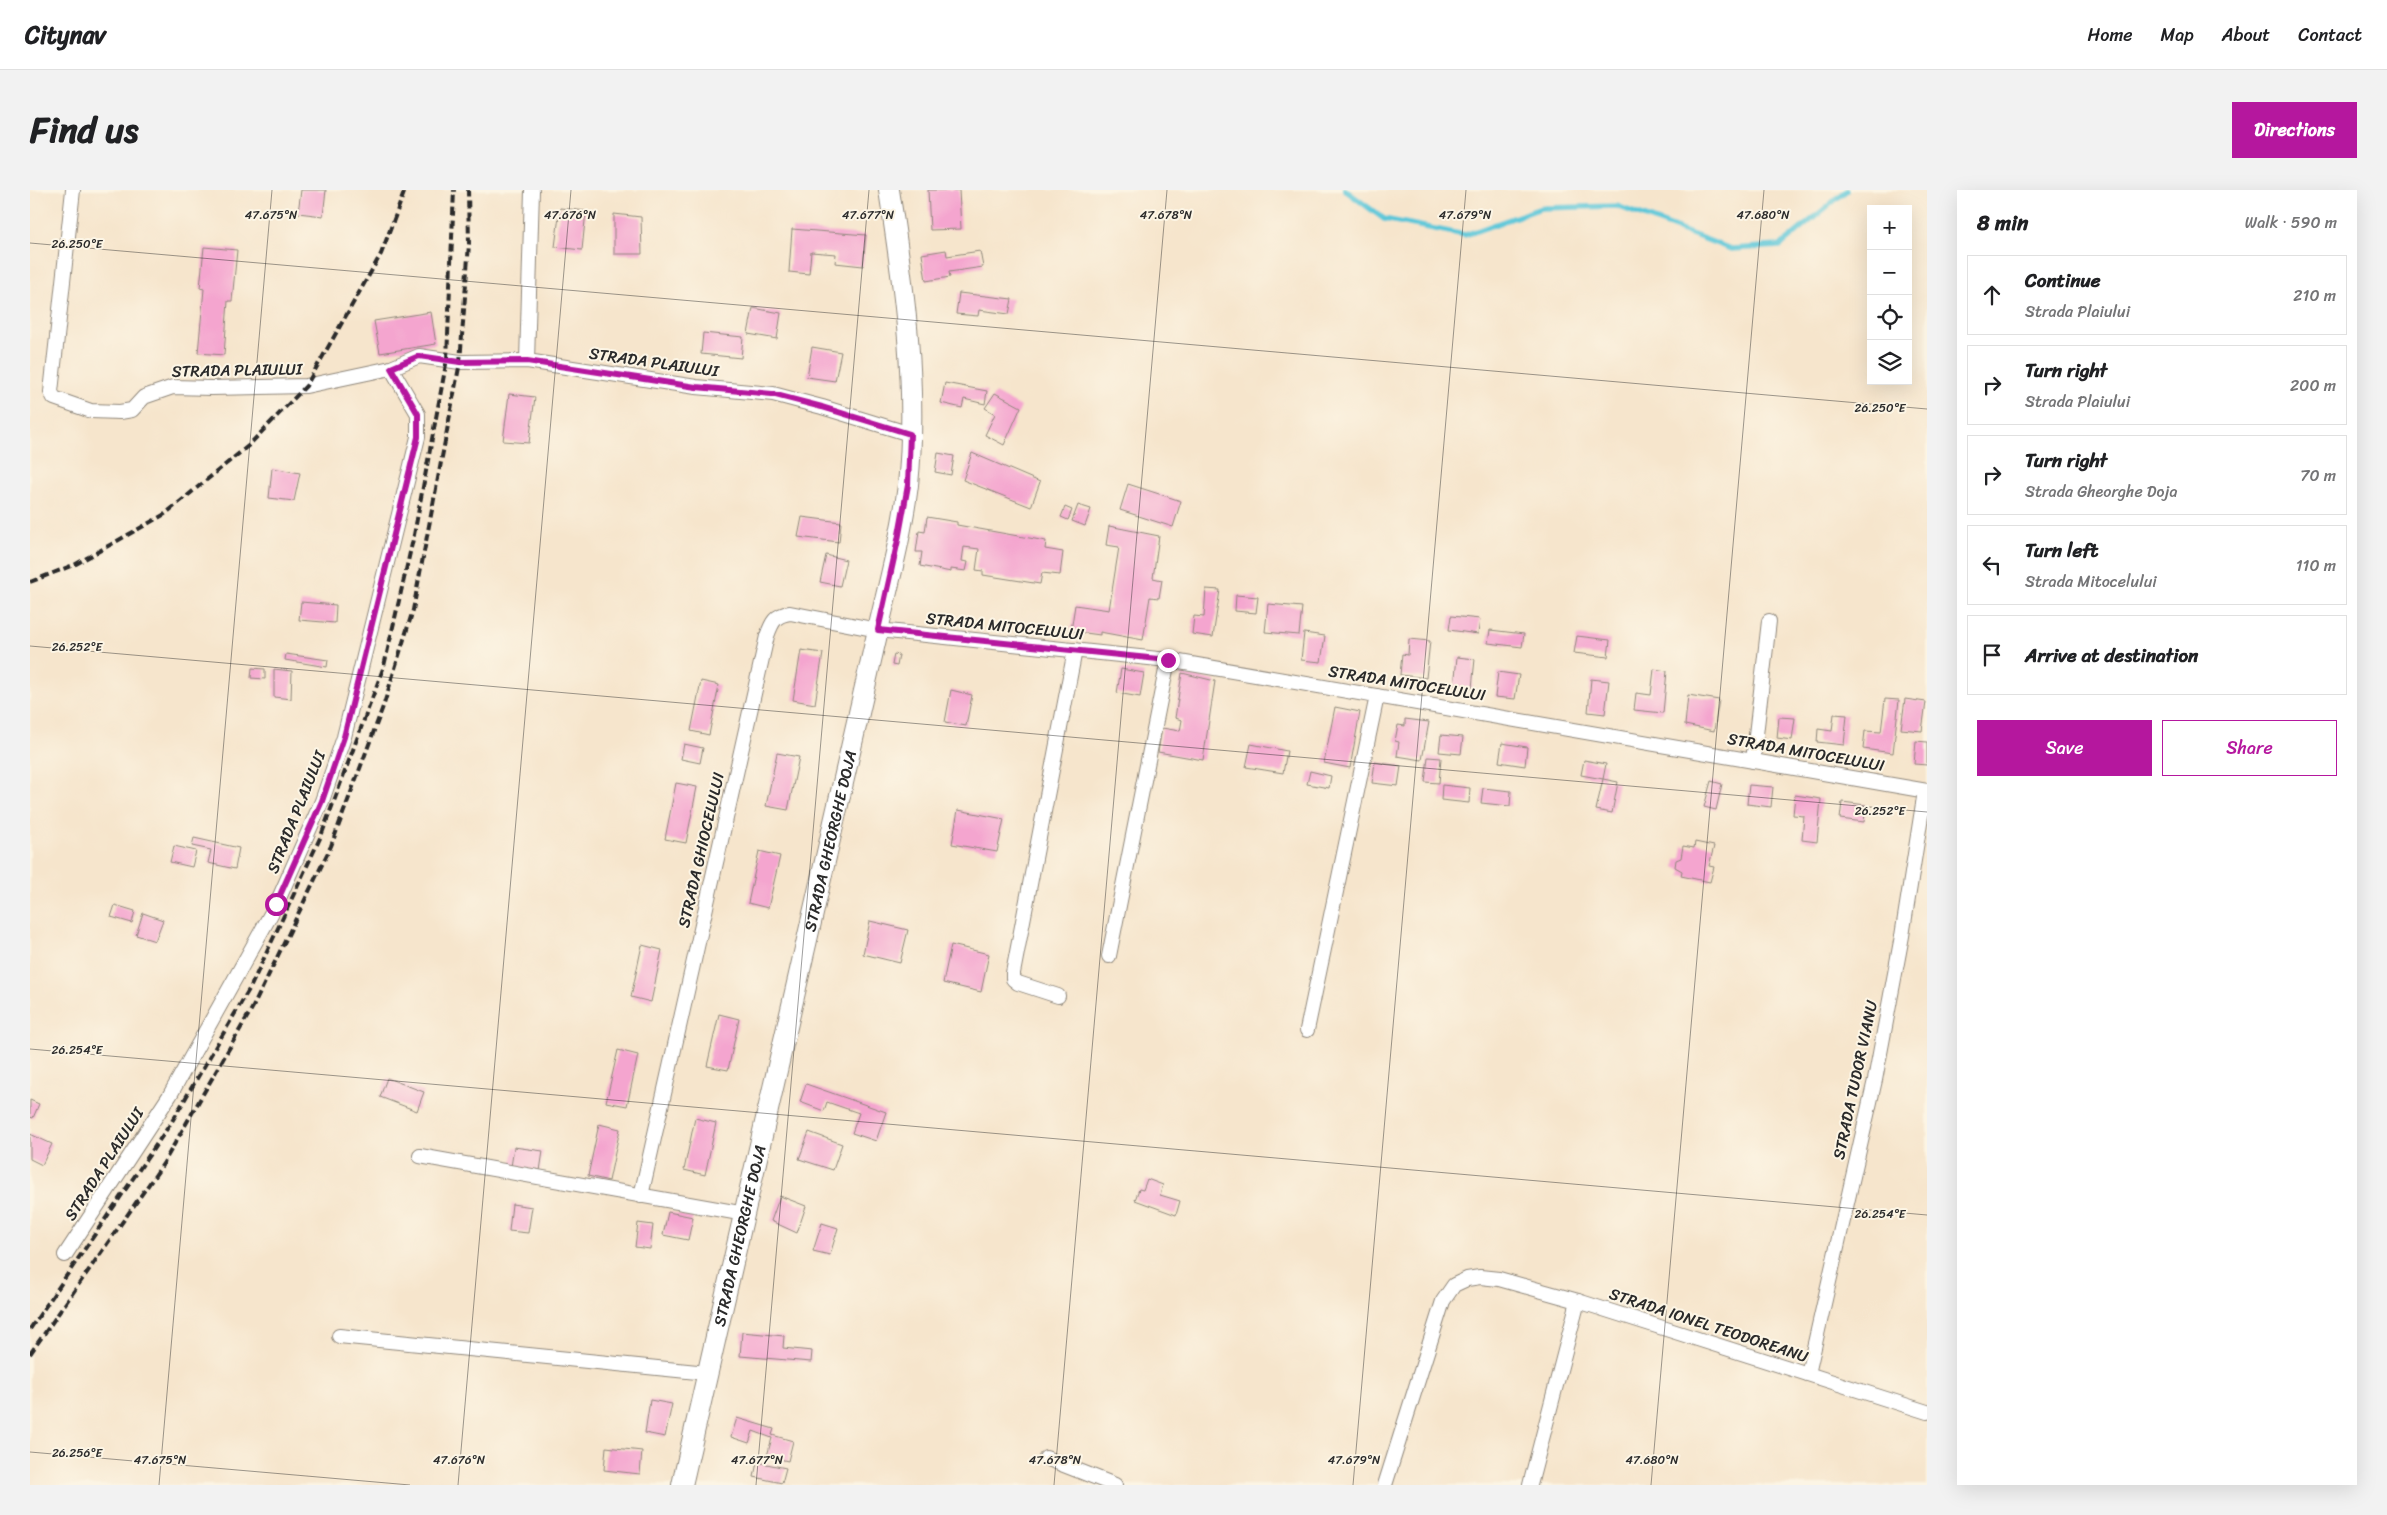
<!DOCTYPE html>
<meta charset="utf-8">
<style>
body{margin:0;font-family:Sriracha,sans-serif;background:#f2f2f2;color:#202124}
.controls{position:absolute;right:15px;top:15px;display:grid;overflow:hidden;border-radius:0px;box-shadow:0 5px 20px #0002}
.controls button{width:45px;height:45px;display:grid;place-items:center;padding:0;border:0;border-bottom:1px solid #e0e0e0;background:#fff;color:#202124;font:25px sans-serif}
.stop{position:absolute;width:15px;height:15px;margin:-11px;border:4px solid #b5179e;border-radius:50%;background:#fff}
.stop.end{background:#b5179e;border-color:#fff;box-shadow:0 1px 5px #0008}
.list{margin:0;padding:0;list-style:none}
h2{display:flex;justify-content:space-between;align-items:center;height:65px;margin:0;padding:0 20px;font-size:21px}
h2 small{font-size:16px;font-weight:400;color:#757577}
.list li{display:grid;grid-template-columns:32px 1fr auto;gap:15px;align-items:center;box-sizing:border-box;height:80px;margin:0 10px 10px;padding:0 10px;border:1px solid #e0e0e0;border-radius:0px}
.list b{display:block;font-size:19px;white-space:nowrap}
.list p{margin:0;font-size:16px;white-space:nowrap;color:#757577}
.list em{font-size:16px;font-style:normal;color:#757577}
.actions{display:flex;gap:10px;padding:15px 20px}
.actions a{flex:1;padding:11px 0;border:1px solid #b5179e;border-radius:0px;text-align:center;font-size:18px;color:#b5179e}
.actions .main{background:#b5179e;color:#fff}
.icon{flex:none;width:28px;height:28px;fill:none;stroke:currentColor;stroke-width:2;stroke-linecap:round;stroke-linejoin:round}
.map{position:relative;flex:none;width:1897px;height:1295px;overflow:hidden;border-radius:0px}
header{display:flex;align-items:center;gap:30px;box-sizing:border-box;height:70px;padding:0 25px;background:#fff;border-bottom:1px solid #e0e0e0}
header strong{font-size:24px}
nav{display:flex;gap:28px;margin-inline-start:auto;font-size:18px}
.intro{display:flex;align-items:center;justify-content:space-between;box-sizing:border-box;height:120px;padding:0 30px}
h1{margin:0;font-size:35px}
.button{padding:12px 22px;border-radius:0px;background:#b5179e;color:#fff;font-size:18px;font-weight:700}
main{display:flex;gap:30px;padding:0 30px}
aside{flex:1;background:#fff;border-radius:0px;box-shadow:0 5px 20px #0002}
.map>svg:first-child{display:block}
</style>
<header>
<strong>Citynav</strong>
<nav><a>Home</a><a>Map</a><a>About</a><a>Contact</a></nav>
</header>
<div class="intro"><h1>Find us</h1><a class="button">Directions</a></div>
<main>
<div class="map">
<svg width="1897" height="1295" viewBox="0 0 1897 1295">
<rect width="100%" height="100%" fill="#fcf5e5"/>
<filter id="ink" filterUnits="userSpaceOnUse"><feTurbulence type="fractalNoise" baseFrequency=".02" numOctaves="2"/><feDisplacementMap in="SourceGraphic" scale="10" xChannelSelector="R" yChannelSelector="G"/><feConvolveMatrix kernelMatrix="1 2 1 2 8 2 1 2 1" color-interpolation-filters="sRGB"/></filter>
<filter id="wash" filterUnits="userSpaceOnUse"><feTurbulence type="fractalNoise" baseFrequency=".0096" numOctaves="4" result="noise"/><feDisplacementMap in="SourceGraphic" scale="20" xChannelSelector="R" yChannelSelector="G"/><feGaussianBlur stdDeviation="1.12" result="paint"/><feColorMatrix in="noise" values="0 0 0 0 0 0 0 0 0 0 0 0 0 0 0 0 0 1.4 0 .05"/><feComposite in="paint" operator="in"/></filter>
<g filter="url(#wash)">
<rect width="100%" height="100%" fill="#f6e5cc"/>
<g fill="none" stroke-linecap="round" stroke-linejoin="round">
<path stroke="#5dc7d9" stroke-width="5.5" d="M 1315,0 L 1354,29 L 1435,45 L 1511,18 L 1587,16 L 1701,59 L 1750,56 L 1817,0"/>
</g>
<g id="blocks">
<g fill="#f4a5cf">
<path d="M 271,0 L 296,0 L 293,26 L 268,23 Z"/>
<path d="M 898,0 L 929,0 L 931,39 L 900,40 Z"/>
<path d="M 530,18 L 556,21 L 552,60 L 525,57 Z"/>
<path d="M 584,24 L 611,27 L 612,64 L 584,64 Z"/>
<path d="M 762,39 L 836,45 L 833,76 L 805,73 L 806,64 L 781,62 L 779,84 L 759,82 Z"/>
<path d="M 174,57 L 207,60 L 202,111 L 198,111 L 194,165 L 168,163 L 174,99 L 170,98 Z"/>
<path d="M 916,60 L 917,66 L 950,61 L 953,77 L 919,82 L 920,87 L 896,91 L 892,64 Z"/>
<path d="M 929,103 L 982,109 L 979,124 L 949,120 L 948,126 L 926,124 Z"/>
<path d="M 723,118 L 751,123 L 747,149 L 718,144 Z"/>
<path d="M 401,122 L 406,154 L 350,163 L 344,131 Z"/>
<path d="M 673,143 L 713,147 L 711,168 L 671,164 Z"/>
<path d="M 782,157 L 811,162 L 805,191 L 777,187 Z"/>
<path d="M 915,193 L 957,201 L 955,214 L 934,209 L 932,218 L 911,213 Z"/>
<path d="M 965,203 L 991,217 L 974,255 L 955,245 L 965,224 L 955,218 Z"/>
<path d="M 479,204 L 505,207 L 499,253 L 473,251 Z"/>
<path d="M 908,263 L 924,266 L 921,285 L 905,282 Z"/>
<path d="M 942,263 L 1010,292 L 1001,317 L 933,290 Z"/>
<path d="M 242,278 L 270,283 L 264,311 L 239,308 Z"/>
<path d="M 1098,294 L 1151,311 L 1143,337 L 1090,320 Z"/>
<path d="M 1048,315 L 1061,319 L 1055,336 L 1042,331 Z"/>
<path d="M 1035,317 L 1042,320 L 1038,330 L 1031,327 Z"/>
<path d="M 772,327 L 811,332 L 809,352 L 768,347 Z"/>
<path d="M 897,327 L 927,332 L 927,335 L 1016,351 L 1015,359 L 1033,362 L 1030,385 L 1012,383 L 1010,394 L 953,385 L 953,381 L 946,380 L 949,359 L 934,357 L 932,371 L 938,372 L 936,381 L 921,379 L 921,382 L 890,376 L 892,362 L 886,362 L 889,341 L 895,342 Z"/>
<path d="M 1079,336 L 1129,346 L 1123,388 L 1132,390 L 1129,408 L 1120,407 L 1113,450 L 1070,442 L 1070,445 L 1041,441 L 1045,415 L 1079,420 L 1089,357 L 1076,355 Z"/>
<path d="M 796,365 L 816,370 L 810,396 L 790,392 Z"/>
<path d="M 1176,399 L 1190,400 L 1183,447 L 1162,444 L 1164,426 L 1174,427 Z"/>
<path d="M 1206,405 L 1228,407 L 1226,423 L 1205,421 Z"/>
<path d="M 271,412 L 306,415 L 305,433 L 269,430 Z"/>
<path d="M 1238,414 L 1272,417 L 1269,445 L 1235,442 Z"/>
<path d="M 1421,426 L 1450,429 L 1448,444 L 1419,440 Z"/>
<path d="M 1460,440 L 1494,444 L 1492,457 L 1458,453 Z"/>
<path d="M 1274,443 L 1295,446 L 1291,472 L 1271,470 Z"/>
<path d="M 1547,446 L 1580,450 L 1578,467 L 1544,463 Z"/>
<path d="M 1379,449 L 1400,451 L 1396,488 L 1370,485 L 1372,464 L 1378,465 Z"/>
<path d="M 771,460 L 793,463 L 785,514 L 763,510 Z"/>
<path d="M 256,464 L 298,470 L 297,477 L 255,470 Z"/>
<path d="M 864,464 L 869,465 L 867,476 L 862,475 Z"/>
<path d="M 1427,467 L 1445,469 L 1442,498 L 1424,497 Z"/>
<path d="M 222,478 L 235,479 L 235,489 L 221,488 Z"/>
<path d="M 244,479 L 262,481 L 261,509 L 244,507 Z"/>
<path d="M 1091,479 L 1114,483 L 1110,507 L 1087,503 Z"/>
<path d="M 1624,479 L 1637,481 L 1633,523 L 1604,520 L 1606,503 L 1621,505 Z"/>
<path d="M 1468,482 L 1489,485 L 1485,509 L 1465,507 Z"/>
<path d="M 1152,483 L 1185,491 L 1173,570 L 1128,562 L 1132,538 L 1150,541 L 1152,530 L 1145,528 Z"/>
<path d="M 1561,489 L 1579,491 L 1575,524 L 1558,522 Z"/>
<path d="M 671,491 L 689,495 L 679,545 L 661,541 Z"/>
<path d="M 921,500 L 942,505 L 936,536 L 915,532 Z"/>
<path d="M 1658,505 L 1689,510 L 1684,541 L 1655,535 Z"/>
<path d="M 1855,509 L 1869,510 L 1863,563 L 1833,559 L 1835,541 L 1851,542 Z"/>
<path d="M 1875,509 L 1896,512 L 1892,541 L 1871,539 Z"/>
<path d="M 1305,517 L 1330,522 L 1320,578 L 1294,573 Z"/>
<path d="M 1804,524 L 1817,525 L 1814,555 L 1787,552 L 1788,539 L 1802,541 Z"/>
<path d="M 1749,527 L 1765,528 L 1762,550 L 1747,548 Z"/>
<path d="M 1375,529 L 1399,532 L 1392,570 L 1367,566 L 1369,552 L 1365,551 L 1368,535 L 1375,536 Z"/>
<path d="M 1411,545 L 1433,547 L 1431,564 L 1409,562 Z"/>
<path d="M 1886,551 L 1897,552 L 1897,575 L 1884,574 Z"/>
<path d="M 1472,553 L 1497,557 L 1495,576 L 1469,572 Z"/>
<path d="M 654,554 L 673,558 L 670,573 L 651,569 Z"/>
<path d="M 1221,554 L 1257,561 L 1253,583 L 1216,577 Z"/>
<path d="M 747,563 L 769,567 L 758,620 L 736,616 Z"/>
<path d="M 1398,567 L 1411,568 L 1409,593 L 1395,592 Z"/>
<path d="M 1554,570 L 1576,574 L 1573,589 L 1551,585 Z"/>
<path d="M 1345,572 L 1371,576 L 1368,596 L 1342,593 Z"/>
<path d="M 1280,581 L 1301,586 L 1299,598 L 1277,594 Z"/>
<path d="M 1573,589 L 1588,592 L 1582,623 L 1566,620 Z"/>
<path d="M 1681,591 L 1692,594 L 1686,620 L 1674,617 Z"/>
<path d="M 646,593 L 667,597 L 656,653 L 635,649 Z"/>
<path d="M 1412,595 L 1440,598 L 1439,613 L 1411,610 Z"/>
<path d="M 1719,595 L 1743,597 L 1741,617 L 1717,614 Z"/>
<path d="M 1453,598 L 1481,601 L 1480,616 L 1451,613 Z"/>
<path d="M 1765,605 L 1791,609 L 1787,652 L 1772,650 L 1774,626 L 1763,625 Z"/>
<path d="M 1812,612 L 1836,615 L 1834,632 L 1810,629 Z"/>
<path d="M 928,620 L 974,629 L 967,662 L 922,654 Z"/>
<path d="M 164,648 L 209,658 L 205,679 L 178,673 L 181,660 L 162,656 Z"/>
<path d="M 1665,652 L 1684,656 L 1679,676 L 1684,677 L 1680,692 L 1651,686 L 1652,681 L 1645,677 L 1646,670 L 1651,668 L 1653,656 L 1664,658 Z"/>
<path d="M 144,656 L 166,661 L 162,677 L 140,672 Z"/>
<path d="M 729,661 L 750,666 L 738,718 L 718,713 Z"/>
<path d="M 85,715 L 105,721 L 102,733 L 81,727 Z"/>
<path d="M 113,723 L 133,730 L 125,751 L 106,745 Z"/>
<path d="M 840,731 L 878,740 L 870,773 L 833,764 Z"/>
<path d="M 612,755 L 632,760 L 621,812 L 601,807 Z"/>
<path d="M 921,755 L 959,764 L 951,802 L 913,793 Z"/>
<path d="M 689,824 L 709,829 L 698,880 L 677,876 Z"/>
<path d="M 588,860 L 608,865 L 597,916 L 576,912 Z"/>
<path d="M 357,888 L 394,902 L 387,921 L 350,907 Z"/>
<path d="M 776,894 L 856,922 L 846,951 L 822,943 L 829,923 L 797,912 L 794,921 L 770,912 Z"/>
<path d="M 0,910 L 9,914 L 3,928 L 0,927 Z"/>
<path d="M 665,928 L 686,933 L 675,985 L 654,980 Z"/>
<path d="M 569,934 L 590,939 L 579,991 L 558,986 Z"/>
<path d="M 779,942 L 812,954 L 803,980 L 769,969 Z"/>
<path d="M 0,944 L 22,954 L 12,975 L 0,969 Z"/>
<path d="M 484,957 L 513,961 L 510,981 L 481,977 Z"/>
<path d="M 1117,989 L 1133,995 L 1130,1005 L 1150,1011 L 1146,1025 L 1105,1010 L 1109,999 L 1113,1000 Z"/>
<path d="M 750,1006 L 776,1016 L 767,1043 L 741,1031 Z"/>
<path d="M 482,1014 L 502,1017 L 498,1043 L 479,1041 Z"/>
<path d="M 638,1022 L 663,1027 L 658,1050 L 633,1045 Z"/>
<path d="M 608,1033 L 623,1035 L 620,1059 L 605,1057 Z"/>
<path d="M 792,1033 L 808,1038 L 800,1065 L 783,1061 Z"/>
<path d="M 712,1142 L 754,1146 L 753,1158 L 782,1161 L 781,1172 L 710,1166 Z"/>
<path d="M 620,1210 L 642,1214 L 635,1247 L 615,1243 Z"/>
<path d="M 707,1228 L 744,1239 L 742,1245 L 763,1251 L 758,1271 L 737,1266 L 742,1248 L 723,1241 L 719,1253 L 701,1247 Z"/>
<path d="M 576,1257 L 612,1261 L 610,1284 L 574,1280 Z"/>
<path d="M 727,1272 L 756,1278 L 752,1293 L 724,1287 Z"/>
</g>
</g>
</g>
<g filter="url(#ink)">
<use href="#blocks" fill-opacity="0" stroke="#90887c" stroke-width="1"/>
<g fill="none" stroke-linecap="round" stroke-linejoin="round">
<g stroke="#90887c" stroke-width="16">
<g id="minor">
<path d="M 43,0 L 21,202 L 24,208 L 61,221 L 90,222 L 102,220 L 114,207 L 143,197 L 181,198 L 276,196 L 361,178 L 389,166 L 430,172 L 497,171 L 666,197 L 743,204 L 792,217 L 880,244"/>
<path d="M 497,171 L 502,0"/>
<path d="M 1723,571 L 1739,431"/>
<path d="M 1079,766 L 1138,470"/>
<path d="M 1028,806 L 988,793 L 983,789 L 983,783 L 1045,460"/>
<path d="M 1277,840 L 1347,506"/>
<path d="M 390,966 L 715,1024"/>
<path d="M 611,1006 L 737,446 C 742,432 745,425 760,423 L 848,440 L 1138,470 L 1897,601"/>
<path d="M 35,1065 L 140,905 L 246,715 L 292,611 L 314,547 L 388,247 L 388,224 L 361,178"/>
<path d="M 309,1146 L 677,1183"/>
<path d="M 1778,1184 L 1845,890 L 1872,746 L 1895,601"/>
<path d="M 1016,1268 L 1085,1295"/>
<path d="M 1355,1295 L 1413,1111 L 1424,1095 L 1437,1089 L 1450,1087 L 1469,1089 L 1548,1111 L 1897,1222"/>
<path d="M 1500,1295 L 1548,1111"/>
</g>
</g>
<g stroke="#90887c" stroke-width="22">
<g id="secondary">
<path id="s1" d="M 652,1295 L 848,440 C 859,392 872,344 878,295 C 888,197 874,97 859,0"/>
</g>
</g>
<use href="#minor" stroke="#fff" stroke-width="14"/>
<use href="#secondary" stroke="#fff" stroke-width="20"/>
<g stroke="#2b2b2b" stroke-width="4" stroke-dasharray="8 4" stroke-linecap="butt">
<path d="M 0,392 L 46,374 L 135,324 L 218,256 L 276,196 L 351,64 L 375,0"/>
<path d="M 0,1139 L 141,933 L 221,796 L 291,646 L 354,476 L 384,345 L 417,169 L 424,0"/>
<path d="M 0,1164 L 133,974 L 224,815 L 301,656 L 354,514 L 383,420 L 430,172 L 439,54 L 438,0"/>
</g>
</g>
</g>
<g fill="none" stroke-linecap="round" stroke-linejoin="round" filter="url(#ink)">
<path stroke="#b5179e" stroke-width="6" d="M 246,714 L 292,611 L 314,547 L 388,247 L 388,224 L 361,178 L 389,166 L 430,172 L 497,171 L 666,197 L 742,204 L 792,217 L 880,244 L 878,295 L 868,350 L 848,440 L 1138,470"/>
</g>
<path fill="none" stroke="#2b2b2b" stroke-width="1" stroke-opacity="0.45" d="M 0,53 L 1897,219M 0,456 L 1897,622M 0,859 L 1897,1025M 0,1262 L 380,1295M 129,1295 L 242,0M 428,1295 L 541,0M 726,1295 L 839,0M 1024,1295 L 1137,0M 1323,1295 L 1436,0M 1621,1295 L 1734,0"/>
<g text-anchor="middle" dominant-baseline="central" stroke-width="4" stroke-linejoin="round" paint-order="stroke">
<g font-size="16" fill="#2b2b2b" stroke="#fcf5e5">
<text transform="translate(624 172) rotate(8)">STRADA PLAIULUI</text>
<text transform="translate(207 180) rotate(-1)">STRADA PLAIULUI</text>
<text transform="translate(975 436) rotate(6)">STRADA MITOCELULUI</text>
<text transform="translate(1377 493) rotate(9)">STRADA MITOCELULUI</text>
<text transform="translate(1776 562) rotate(10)">STRADA MITOCELULUI</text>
<text transform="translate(266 622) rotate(-68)">STRADA PLAIULUI</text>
<text stroke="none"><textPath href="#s1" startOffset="661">STRADA GHEORGHE DOJA</textPath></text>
<text transform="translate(671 660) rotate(-77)">STRADA GHIOCELULUI</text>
<text transform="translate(1825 890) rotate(-78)">STRADA TUDOR VIANU</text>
<text transform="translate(74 974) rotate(-57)">STRADA PLAIULUI</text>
<text stroke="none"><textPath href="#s1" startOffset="256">STRADA GHEORGHE DOJA</textPath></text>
<text transform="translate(1679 1135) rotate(18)">STRADA IONEL TEODOREANU</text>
</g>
</g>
<g font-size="12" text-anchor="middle" fill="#2b2b2b" stroke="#fcf5e5" stroke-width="4" stroke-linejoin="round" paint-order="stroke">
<text x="241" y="29">47.675°N</text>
<text x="540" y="29">47.676°N</text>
<text x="838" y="29">47.677°N</text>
<text x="1136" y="29">47.678°N</text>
<text x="1435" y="29">47.679°N</text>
<text x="1733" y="29">47.680°N</text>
<text x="47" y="58">26.250°E</text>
<text x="1850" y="222">26.250°E</text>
<text x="47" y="461">26.252°E</text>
<text x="1850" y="625">26.252°E</text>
<text x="47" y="864">26.254°E</text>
<text x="1850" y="1028">26.254°E</text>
<text x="47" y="1267">26.256°E</text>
<text x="130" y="1274">47.675°N</text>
<text x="429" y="1274">47.676°N</text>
<text x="727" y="1274">47.677°N</text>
<text x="1025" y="1274">47.678°N</text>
<text x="1324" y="1274">47.679°N</text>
<text x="1622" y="1274">47.680°N</text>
</g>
</svg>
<div class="controls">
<button>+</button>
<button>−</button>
<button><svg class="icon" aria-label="locate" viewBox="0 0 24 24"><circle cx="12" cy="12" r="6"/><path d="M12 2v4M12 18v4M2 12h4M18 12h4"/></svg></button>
<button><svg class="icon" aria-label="layers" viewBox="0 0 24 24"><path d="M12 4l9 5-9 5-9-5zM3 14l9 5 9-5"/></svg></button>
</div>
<div class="stop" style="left:246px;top:714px"></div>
<div class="stop end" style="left:1138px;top:470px"></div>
</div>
<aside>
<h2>8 min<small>Walk · 590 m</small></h2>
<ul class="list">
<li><svg class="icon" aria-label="ahead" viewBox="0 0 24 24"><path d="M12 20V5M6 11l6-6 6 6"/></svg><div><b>Continue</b><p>Strada Plaiului</p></div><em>210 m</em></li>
<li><svg class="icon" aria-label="right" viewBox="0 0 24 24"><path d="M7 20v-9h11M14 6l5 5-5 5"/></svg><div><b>Turn right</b><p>Strada Plaiului</p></div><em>200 m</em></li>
<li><svg class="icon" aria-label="right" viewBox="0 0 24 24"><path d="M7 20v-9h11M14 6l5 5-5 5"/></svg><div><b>Turn right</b><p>Strada Gheorghe Doja</p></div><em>70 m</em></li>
<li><svg class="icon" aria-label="left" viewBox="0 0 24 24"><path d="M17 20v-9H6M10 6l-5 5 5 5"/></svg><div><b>Turn left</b><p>Strada Mitocelului</p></div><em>110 m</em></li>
<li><svg class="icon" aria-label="arrive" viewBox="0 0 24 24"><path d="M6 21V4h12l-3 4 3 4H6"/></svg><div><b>Arrive at destination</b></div></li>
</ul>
<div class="actions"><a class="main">Save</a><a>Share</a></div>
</aside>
</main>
